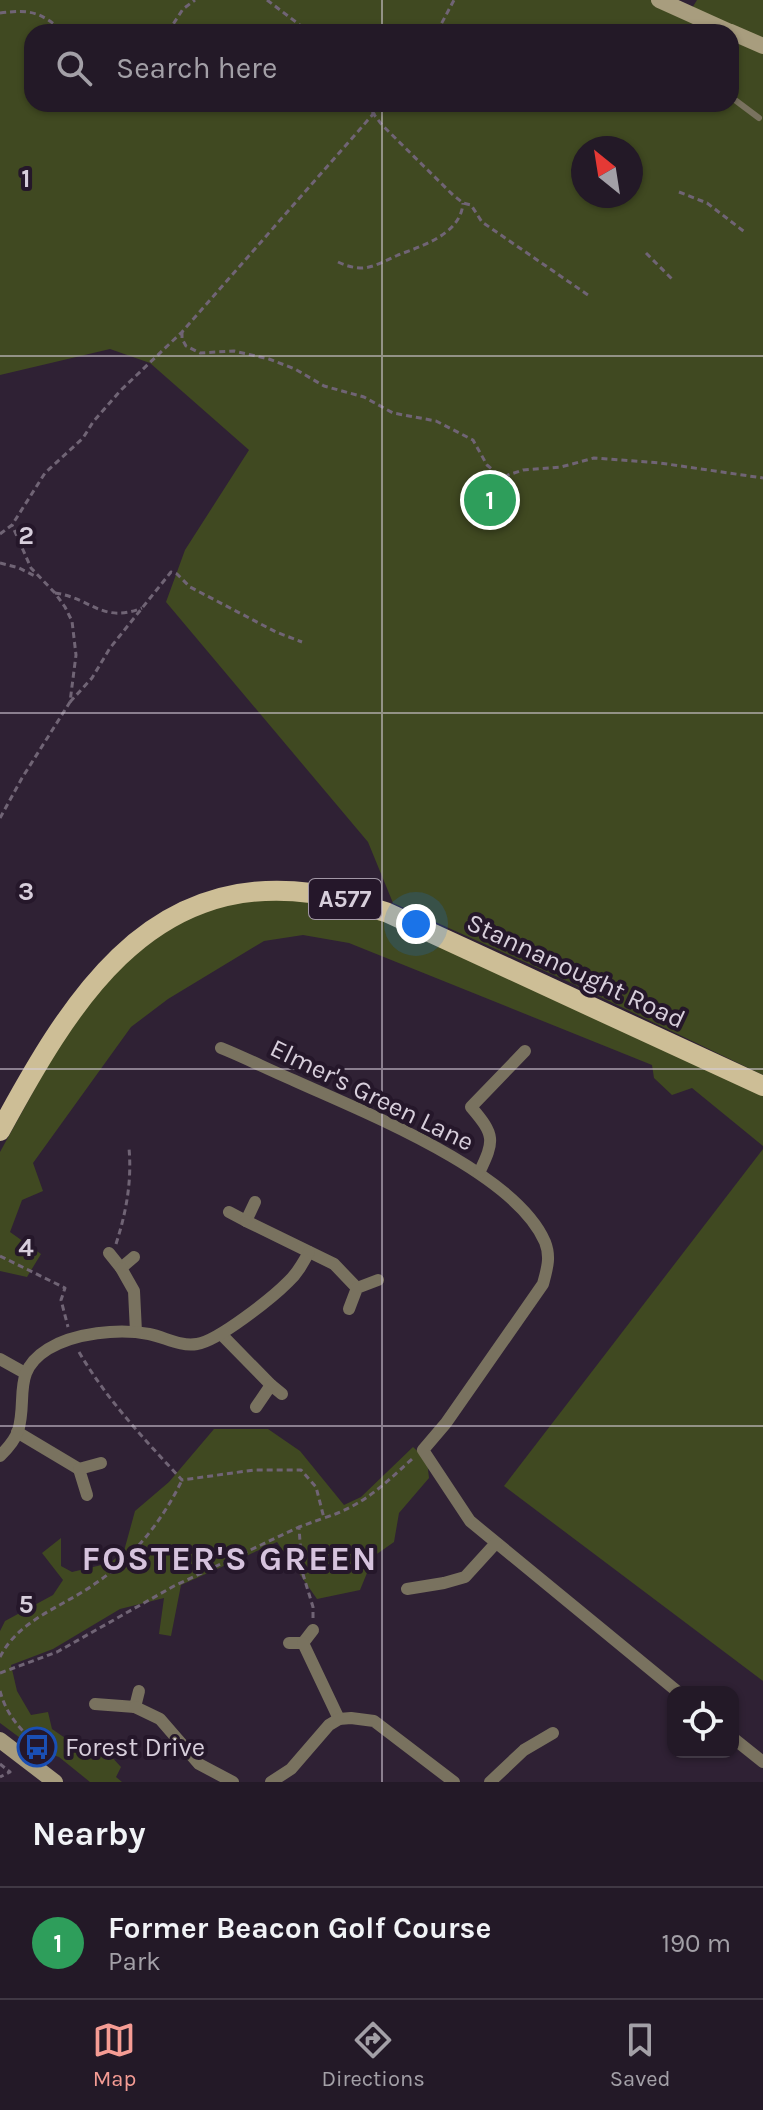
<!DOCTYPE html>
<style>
body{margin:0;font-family:Karla,sans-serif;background:#2f2633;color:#f1f3f6}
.controls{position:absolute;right:24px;bottom:24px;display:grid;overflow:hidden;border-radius:16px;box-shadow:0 2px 6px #0004}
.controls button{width:72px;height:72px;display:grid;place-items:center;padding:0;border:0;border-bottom:2px solid #403844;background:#231927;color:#f1f3f6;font:40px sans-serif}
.compass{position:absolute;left:571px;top:136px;width:72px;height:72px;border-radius:50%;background:#231927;box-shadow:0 2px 6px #0004;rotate:330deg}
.you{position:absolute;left:416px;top:924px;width:28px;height:28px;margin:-20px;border:6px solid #fff;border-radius:50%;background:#1a73e8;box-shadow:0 0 0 12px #1a73e833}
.badge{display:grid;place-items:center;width:52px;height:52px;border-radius:50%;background:#f59c94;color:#fff;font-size:26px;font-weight:700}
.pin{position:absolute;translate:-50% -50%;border:4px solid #fff;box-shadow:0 2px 8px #0006}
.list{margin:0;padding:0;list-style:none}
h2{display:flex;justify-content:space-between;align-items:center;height:104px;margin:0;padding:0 32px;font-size:34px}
h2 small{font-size:26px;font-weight:400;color:#a3a0a7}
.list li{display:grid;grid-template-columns:52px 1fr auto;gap:24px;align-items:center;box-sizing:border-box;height:112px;padding:0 32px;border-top:2px solid #403844}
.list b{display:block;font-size:30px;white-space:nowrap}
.list p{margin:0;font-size:26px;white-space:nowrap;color:#a3a0a7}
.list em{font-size:26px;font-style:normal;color:#a3a0a7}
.icon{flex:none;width:44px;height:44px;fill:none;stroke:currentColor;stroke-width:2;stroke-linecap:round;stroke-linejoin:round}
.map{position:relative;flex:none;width:763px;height:1782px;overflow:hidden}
.search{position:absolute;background:#231927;box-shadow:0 2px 6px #0004;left:24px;right:24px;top:24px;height:88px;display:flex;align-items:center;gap:20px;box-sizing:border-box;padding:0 28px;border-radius:24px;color:#a3a0a7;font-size:30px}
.sheet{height:216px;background:#231927}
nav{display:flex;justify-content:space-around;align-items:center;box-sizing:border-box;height:112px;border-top:2px solid #403844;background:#231927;font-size:22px;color:#a3a0a7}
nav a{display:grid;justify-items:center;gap:4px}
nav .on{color:#f59c94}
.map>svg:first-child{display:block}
</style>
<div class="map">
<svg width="763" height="1782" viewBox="0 0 763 1782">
<rect width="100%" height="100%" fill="#2f2134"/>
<g fill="#404921" fill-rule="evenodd">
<path d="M 0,0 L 659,0 L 689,13 L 697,0 L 763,0 L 763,1075 L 569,982 L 393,903 L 368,842 L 166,602 L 185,550 L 249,450 L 150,363 L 110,349 L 0,375 ZM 32,32 L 731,32 L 731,104 L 32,104 ZM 583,148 L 631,148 L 631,196 L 583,196 Z"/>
<path d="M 266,893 L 359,907 L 763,1090 L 763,1146 L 692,1088 L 672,1095 L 654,1078 L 652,1065 L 349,943 L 303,935 L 264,941 L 168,999 L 131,1027 L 33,1163 L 43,1191 L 22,1200 L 10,1232 L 41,1254 L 27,1277 L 0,1271 L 0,1152 L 70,1025 L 110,973 L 184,918 Z"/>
<path d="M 763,1149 L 763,1681 L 504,1486 Z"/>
<path d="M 214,1429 L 268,1429 L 300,1451 L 344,1505 L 361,1497 L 413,1447 L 427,1460 L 429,1478 L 399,1513 L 394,1542 L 374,1556 L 360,1590 L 317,1599 L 277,1542 L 181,1585 L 171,1636 L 159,1634 L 164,1598 L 120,1609 L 53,1649 L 11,1665 L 17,1691 L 31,1715 L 48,1712 L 52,1729 L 94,1758 L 109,1754 L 121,1767 L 116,1777 L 122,1782 L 90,1782 L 59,1757 L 35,1749 L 0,1723 L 0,1631 L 5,1621 L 53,1595 L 63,1580 L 42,1553 L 61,1538 L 61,1566 L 72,1572 L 110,1563 L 124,1551 L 135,1511 L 169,1482 Z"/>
</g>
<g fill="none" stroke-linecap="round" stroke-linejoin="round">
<g stroke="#706475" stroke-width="3" stroke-dasharray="6 4" stroke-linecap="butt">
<path d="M 267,0 L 309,32"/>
<path d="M 0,13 C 31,9 40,12 64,32"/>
<path d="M 168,32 L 183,9 L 195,0"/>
<path d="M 437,32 L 454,0"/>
<path d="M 366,104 L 382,125 L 453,195 L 463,203 L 471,205 L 482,222 L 588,295"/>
<path d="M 679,192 L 707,203 L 746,233"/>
<path d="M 646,253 L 672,279"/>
<path d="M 338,262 C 346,266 354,268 363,268 C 375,267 387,260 398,255 C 422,246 461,234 463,203"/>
<path d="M 182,332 L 182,339 L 186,346 L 200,353 L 234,351 L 269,359 L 295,369 L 324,386 L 364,397 L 393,413 L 436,421 L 473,440 L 487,465 L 502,478"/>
<path d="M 466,509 L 487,488 L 508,475 L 523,470 L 561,467 L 594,458 L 660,463 L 763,478"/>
<path d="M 0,534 L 12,525 L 45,473 L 83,438 L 93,422 L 121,390 L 182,332 L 382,104"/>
<path d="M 0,563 L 19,568 L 37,577"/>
<path d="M 55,593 C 91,598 102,624 142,608"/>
<path d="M 70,702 L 92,678 L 110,648 L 171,572 L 177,574 L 190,587 L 276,632 L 302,642"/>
<path d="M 0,818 L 22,778 L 70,702 L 76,655 L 72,621 L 65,607 L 55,593 L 31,568 L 12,525"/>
<path d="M 116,1244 C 126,1213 132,1182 129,1148"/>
<path d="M 0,1256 L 65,1288 L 61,1300 L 68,1327"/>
<path d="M 79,1352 C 107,1400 145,1440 182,1480 L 254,1470 L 301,1470 L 316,1487 L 324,1518 C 364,1505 381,1487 412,1459"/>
<path d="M 313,1618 L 313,1607 L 302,1571 L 299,1527 L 324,1518"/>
<path d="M 0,1657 C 19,1619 63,1607 96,1583 C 133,1558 163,1520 182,1480"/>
<path d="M 0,1673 L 57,1652 L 174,1586 L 299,1527"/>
<path d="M 0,1691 C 7,1717 23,1733 43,1749"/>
<path d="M 0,1764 L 10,1772 L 0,1777"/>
</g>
<path stroke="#79725f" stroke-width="6" d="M 731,97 L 759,118"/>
<g stroke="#79725f" stroke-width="12">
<path d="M 221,1048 C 246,1058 269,1070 293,1080 C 361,1111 515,1171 545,1242 C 551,1257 547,1269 543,1284 L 446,1423 L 423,1450 L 470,1521 L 678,1692"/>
<path d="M 479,1173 C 495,1140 495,1135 471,1107 L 525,1051"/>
<path d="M 229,1212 L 246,1221 L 255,1202"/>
<path d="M 246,1221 L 334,1264 L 357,1288"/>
<path d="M 109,1253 L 121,1268 L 134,1257"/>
<path d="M 121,1268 L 134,1291 L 136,1332"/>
<path d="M 349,1309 L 357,1288 L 378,1280"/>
<path d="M 221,1334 L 271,1385"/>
<path d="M 0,1359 L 25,1373"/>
<path d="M 256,1407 L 271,1385 L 282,1394"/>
<path d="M 17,1432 L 79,1469"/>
<path d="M 0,1456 C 6,1450 15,1440 18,1431 C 28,1399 11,1372 48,1349 C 74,1333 119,1328 149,1334 C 165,1337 180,1347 197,1344 C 218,1341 272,1298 288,1282 C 297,1274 303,1263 309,1252"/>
<path d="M 87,1495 L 79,1469 L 101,1463"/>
<path d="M 407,1589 L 444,1583 L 465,1577 L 496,1543"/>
<path d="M 289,1643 L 303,1643 L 313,1630"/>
<path d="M 303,1643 L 339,1719"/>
<path d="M 95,1704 L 135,1707 L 139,1691"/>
<path d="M 135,1707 L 160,1719 L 199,1764 L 233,1782"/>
<path d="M 733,1738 L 763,1762"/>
<path d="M 271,1782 L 291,1769 L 329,1725 L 339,1719 L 351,1718 L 374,1721 L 454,1782"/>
<path d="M 490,1782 L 524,1750 L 553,1733"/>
</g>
<g stroke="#a89d7e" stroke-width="16">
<path d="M 659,0 L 730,32"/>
<path d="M 731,32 L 763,46"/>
<path d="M 0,1740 L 55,1782"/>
</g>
<path stroke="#cdbe96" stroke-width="20" d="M 0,1131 C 68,1006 146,871 311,893 C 338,896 363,905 388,913 L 763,1086"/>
</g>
<path fill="none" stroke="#d7cedb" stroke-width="2" stroke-opacity="0.55" d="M 382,0 L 382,32M 382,104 L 382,1782M 0,356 L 763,356M 0,713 L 763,713M 0,1069 L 763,1069M 0,1426 L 763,1426"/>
<defs>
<g id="bus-ring" transform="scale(2)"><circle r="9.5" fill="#25172a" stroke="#1a4fb4" stroke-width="1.5"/><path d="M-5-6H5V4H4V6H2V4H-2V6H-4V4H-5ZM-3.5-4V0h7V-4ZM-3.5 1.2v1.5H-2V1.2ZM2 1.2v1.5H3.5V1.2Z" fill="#1a4fb4"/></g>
</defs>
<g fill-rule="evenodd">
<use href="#bus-ring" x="37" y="1747"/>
</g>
<g text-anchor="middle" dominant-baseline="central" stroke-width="8" stroke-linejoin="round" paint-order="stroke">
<rect fill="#25172a" stroke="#a297a6" stroke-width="2" x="309" y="879" width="72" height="40" rx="6"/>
<g font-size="24" font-weight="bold" fill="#d7cedb">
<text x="345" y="899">A577</text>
</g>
<g font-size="26" fill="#d7cedb" stroke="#25172a">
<text transform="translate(576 971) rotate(25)">Stannanought Road</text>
<text transform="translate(372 1095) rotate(26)">Elmer's Green Lane</text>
</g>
<g font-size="26" fill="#d7cedb" stroke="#25172a" text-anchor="start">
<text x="65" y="1747">Forest Drive</text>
</g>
<g font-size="34" font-weight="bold" letter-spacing="2" fill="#d6c3dd" stroke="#25172a">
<text x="230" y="1559">FOSTER'S GREEN</text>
</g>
</g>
<g font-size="26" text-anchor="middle" font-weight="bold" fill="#d7cedb" stroke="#25172a" stroke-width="8" stroke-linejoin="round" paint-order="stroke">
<text x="26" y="187">1</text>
<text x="26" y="544">2</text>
<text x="26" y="900">3</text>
<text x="26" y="1256">4</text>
<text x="26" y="1613">5</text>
</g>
</svg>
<div class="controls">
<button><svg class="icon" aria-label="locate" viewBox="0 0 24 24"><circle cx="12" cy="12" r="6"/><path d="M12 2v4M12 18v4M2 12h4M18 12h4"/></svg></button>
</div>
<svg class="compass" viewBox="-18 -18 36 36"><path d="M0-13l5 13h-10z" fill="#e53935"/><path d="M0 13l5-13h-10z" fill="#a3a0a7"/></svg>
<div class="you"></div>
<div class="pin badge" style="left:490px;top:500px;background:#2e9e5b">1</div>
<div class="search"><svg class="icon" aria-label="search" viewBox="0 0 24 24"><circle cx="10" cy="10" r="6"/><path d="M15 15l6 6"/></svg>Search here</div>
</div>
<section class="sheet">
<h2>Nearby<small></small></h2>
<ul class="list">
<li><span class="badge" style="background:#2e9e5b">1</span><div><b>Former Beacon Golf Course</b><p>Park</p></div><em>190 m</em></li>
</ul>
</section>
<nav>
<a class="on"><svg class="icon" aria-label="map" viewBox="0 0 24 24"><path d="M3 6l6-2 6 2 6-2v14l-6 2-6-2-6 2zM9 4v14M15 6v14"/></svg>Map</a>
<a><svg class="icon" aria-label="directions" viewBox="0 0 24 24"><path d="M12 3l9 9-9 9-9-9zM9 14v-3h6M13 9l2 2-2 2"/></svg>Directions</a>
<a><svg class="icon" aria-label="saved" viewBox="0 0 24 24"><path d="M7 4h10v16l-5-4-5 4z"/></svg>Saved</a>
</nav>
